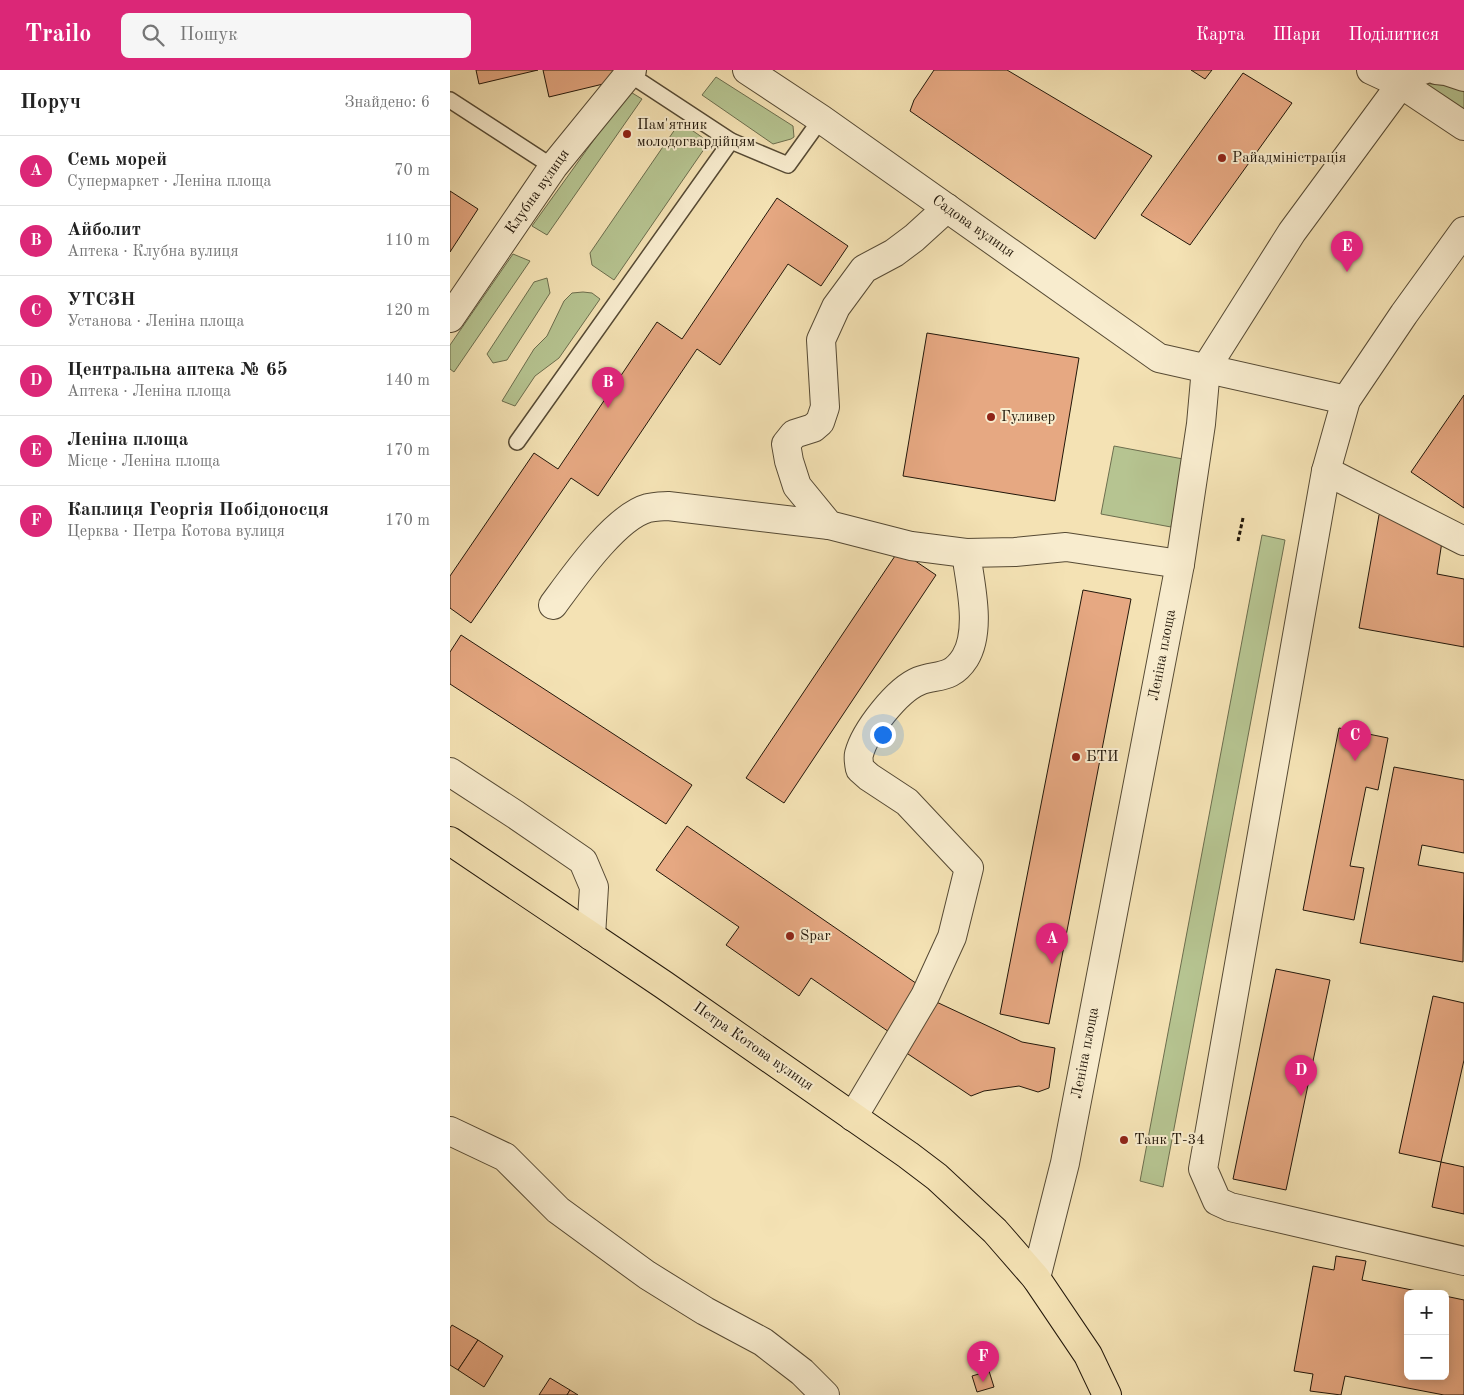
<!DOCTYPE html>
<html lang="uk">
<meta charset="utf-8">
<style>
body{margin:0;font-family:"Old Standard TT",serif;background:#f6f6f6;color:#222}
.controls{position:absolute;right:15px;bottom:15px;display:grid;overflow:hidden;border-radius:8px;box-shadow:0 2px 12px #0003}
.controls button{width:45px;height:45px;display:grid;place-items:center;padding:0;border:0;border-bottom:1px solid #e0e0e0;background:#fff;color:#222;font:25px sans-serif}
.you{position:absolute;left:432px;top:664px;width:18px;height:18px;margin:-12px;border:4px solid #fff;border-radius:50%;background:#1a73e8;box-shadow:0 0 0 8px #1a73e833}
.badge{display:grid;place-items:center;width:32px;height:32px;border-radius:50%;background:#db2777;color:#fff;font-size:16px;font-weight:700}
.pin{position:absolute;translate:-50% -41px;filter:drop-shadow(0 1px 2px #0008)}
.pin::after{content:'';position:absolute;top:26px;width:18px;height:15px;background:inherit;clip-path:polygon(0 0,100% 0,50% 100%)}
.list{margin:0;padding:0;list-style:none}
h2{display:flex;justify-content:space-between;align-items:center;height:65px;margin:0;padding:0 20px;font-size:21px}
h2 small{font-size:16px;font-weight:400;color:#767676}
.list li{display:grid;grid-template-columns:32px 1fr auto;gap:15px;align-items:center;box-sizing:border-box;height:70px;padding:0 20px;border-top:1px solid #e0e0e0}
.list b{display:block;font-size:19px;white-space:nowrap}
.list p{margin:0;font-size:16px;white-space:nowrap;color:#767676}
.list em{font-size:16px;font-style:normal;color:#767676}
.icon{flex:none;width:28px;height:28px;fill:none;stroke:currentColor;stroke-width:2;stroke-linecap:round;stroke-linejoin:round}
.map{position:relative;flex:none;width:1014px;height:1325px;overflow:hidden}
header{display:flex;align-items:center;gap:30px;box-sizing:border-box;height:70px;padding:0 25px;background:#db2777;color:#fff}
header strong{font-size:24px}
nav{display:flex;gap:28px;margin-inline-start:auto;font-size:18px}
.search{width:350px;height:45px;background:#f6f6f6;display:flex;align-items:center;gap:12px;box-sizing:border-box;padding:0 18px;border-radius:8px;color:#767676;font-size:19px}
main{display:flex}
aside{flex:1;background:#fff}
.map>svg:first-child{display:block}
</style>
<header>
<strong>Trailo</strong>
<div class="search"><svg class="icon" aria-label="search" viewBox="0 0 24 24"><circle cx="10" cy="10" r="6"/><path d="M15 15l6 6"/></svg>Пошук</div>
<nav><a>Карта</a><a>Шари</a><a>Поділитися</a></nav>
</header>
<main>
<aside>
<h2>Поруч<small>Знайдено: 6</small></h2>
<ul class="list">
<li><span class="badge">A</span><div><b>Семь морей</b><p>Супермаркет · Леніна площа</p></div><em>70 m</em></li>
<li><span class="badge">B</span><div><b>Айболит</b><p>Аптека · Клубна вулиця</p></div><em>110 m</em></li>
<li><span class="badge">C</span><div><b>УТСЗН</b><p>Установа · Леніна площа</p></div><em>120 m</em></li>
<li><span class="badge">D</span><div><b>Центральна аптека № 65</b><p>Аптека · Леніна площа</p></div><em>140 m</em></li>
<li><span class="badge">E</span><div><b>Леніна площа</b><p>Місце · Леніна площа</p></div><em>170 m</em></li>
<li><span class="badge">F</span><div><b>Каплиця Георгія Побідоносця</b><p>Церква · Петра Котова вулиця</p></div><em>170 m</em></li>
</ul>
</aside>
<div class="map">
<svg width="1014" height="1325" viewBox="0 0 1014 1325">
<rect width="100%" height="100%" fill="#f4e2b4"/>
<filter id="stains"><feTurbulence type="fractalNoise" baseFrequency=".004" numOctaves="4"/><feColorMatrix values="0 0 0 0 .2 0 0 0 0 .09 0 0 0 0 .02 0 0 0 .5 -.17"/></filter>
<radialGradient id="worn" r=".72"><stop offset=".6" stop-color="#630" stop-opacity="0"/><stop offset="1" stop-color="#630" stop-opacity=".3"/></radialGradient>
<g fill="#b6c491" stroke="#6c6e4e">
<path d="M 266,7 L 343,56 L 344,67 L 341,69 L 323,74 L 252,25 Z"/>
<path d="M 971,13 L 1005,16 L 1014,22 L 1014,52 Z"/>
<path d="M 179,21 L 192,29 L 97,165 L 82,156 Z"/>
<path d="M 230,52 L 259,72 L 164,210 L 142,195 L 140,183 Z"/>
<path d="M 63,184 L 80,191 L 4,302 L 0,299 L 0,275 Z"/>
<path d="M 97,208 L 100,223 L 57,290 L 43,293 L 37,284 L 84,212 Z"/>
<path d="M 133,222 L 142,223 L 150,229 L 109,288 L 85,306 L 65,336 L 52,331 L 84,279 L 97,266 L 114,231 L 122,223 Z"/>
<path d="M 664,376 L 733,389 L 721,457 L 651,444 Z"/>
<path d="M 812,465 L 835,470 L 713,1117 L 690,1111 Z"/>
</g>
<g fill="#e6a882" stroke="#22170a">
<path d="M 26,0 L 88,0 L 29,14 Z"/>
<path d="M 93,0 L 172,0 L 174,9 L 99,27 Z"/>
<path d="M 484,0 L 557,0 L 702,86 L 645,169 L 460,41 L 464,30 Z"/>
<path d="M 741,0 L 762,0 L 755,9 Z"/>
<path d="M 793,3 L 842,33 L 740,175 L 691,145 Z"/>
<path d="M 0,121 L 28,139 L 0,182 Z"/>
<path d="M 327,128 L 398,176 L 371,216 L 338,194 L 270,295 L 247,279 L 148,426 L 121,408 L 21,553 L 0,538 L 0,506 L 84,383 L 108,399 L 207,252 L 232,269 Z"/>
<path d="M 477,263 L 629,288 L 605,431 L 453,406 Z"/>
<path d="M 1014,325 L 1014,438 L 961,402 Z"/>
<path d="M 934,440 L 993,465 L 987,504 L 1014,509 L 1014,577 L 909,558 L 929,445 Z"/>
<path d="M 449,480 L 486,505 L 334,733 L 296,708 Z"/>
<path d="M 633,520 L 681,529 L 599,954 L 550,944 Z"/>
<path d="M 11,565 L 242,715 L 216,754 L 0,614 L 0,582 Z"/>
<path d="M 889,658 L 938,668 L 928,720 L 916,717 L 900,796 L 914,798 L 904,850 L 853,840 Z"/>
<path d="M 944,697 L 1014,710 L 1014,783 L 972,775 L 968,795 L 1014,803 L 1013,892 L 910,873 Z"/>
<path d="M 237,756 L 473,918 L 442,964 L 361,908 L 349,926 L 276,875 L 289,857 L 206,800 Z"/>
<path d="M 826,899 L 880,910 L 836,1120 L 783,1109 Z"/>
<path d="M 983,926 L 1014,933 L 1014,990 L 991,1092 L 949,1083 Z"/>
<path d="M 480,929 L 572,972 L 605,978 L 599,1018 L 588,1022 L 569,1016 L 534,1021 L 521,1026 L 449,978 Z"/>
<path d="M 991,1092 L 1014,1097 L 1014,1144 L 982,1137 Z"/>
<path d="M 886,1186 L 916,1191 L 912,1210 L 982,1224 L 958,1224 L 958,1306 L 995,1306 L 995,1226 L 1014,1230 L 1014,1325 L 994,1325 L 895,1306 L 891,1325 L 860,1321 L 863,1304 L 844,1301 L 863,1196 L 884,1200 Z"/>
<path d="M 2,1255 L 28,1270 L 8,1300 L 0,1295 L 0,1258 Z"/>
<path d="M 28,1270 L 53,1286 L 34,1317 L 8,1300 Z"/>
<path d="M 539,1301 L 544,1317 L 527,1322 L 522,1306 Z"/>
<path d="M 100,1308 L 120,1320 L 117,1325 L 89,1325 Z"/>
<path d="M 120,1320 L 128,1325 L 117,1325 Z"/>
</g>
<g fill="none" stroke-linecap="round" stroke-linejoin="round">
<g stroke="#564a34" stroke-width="18">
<g id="lane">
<path d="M 179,4 L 281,71 L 338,95 L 371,49"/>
<path d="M 0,30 L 103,97"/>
<path d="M 67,372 L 281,71"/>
</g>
</g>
<g stroke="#564a34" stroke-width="30">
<g id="street">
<path d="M 297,0 L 371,49 L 709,288 L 896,330"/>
<path d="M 921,0 L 951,14 L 1014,56"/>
<path d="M 986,0 L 996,1 L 1014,7"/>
<path d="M 497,138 L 464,168 L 444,183 L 414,199 L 386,237 L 371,270 L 375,337 L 370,352 L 363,358 L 344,364 L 336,374 L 339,391 L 347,416 L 379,455 L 461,476 L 516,483"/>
<path d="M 1014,161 L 954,244 L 896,330 L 876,401 L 753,1099 L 767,1131 L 780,1137 L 1014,1191"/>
<path d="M 0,248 L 103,97 L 182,0"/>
<path d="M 876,401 L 1014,471"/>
<path d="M 103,535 C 123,508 165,447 198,438 C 204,437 211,436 218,436 L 379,455"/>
<path d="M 0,702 L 66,745 L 133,791 L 144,817 L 141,866"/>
<path d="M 403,1047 L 475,926 L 502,867 L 519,798 L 457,732 L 419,707 L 410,699 C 409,694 408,688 409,684 C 415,661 447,620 469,611 C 487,604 501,610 515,588 C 532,560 520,513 516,483 L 565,482 L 616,477 L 730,494"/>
<path d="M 0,1061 L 55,1087 L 108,1140 L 197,1205 L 255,1241 L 313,1272 L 352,1302 L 375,1325"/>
<path d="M 586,1208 L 615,1093 L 730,494 L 751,354 L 756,298 L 842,162 L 951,14 L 966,2 L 973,0"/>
</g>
</g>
<g stroke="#22170a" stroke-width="30">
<path id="highway" d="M 0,771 L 214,915 L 458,1085 L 487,1107 L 545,1161 L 586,1208 L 638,1285 L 657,1325"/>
</g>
<path stroke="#22170a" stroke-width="3" stroke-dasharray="4 2.5" stroke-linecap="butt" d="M 788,471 L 793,448"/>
<use href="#lane" stroke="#f8ecce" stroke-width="15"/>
<use href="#street" stroke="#f8ecce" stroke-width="28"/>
<use href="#highway" stroke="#f4e2b4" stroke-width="28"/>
</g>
<g fill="#8f2418" stroke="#f8ecce" stroke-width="2">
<circle cx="177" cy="64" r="5"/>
<circle cx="772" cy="88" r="5"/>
<circle cx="541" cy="347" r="5"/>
<circle cx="626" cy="687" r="5"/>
<circle cx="340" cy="866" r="5"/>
<circle cx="674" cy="1070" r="5"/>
</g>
<g text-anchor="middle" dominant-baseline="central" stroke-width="4" stroke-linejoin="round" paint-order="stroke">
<g font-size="15" fill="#22170a" stroke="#f8ecce" text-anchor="start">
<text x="187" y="55">Пам'ятник<tspan x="187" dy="17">молодогвардійцям</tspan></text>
<text x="782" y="88">Райадміністрація</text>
<text x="551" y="347">Гуливер</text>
<text x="636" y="687">БТИ</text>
<text x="350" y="866">Spar</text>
<text x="684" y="1070">Танк Т-34</text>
</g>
<g font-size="15" fill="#22170a" stroke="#f8ecce">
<text transform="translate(88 122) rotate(-55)">Клубна вулиця</text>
<text transform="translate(523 157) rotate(35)">Садова вулиця</text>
<text transform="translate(713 585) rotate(-79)">Леніна площа</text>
<text transform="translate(303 977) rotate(35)">Петра Котова вулиця</text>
<text transform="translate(636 983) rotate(-79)">Леніна площа</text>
</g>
</g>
<rect width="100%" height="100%" filter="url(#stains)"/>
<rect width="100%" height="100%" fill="url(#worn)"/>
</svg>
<div class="controls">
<button>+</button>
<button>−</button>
</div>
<div class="you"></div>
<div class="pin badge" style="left:602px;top:894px">A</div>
<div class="pin badge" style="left:158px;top:338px">B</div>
<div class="pin badge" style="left:905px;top:691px">C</div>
<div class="pin badge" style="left:851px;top:1026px">D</div>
<div class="pin badge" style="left:897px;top:202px">E</div>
<div class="pin badge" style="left:533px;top:1312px">F</div>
</div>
</main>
